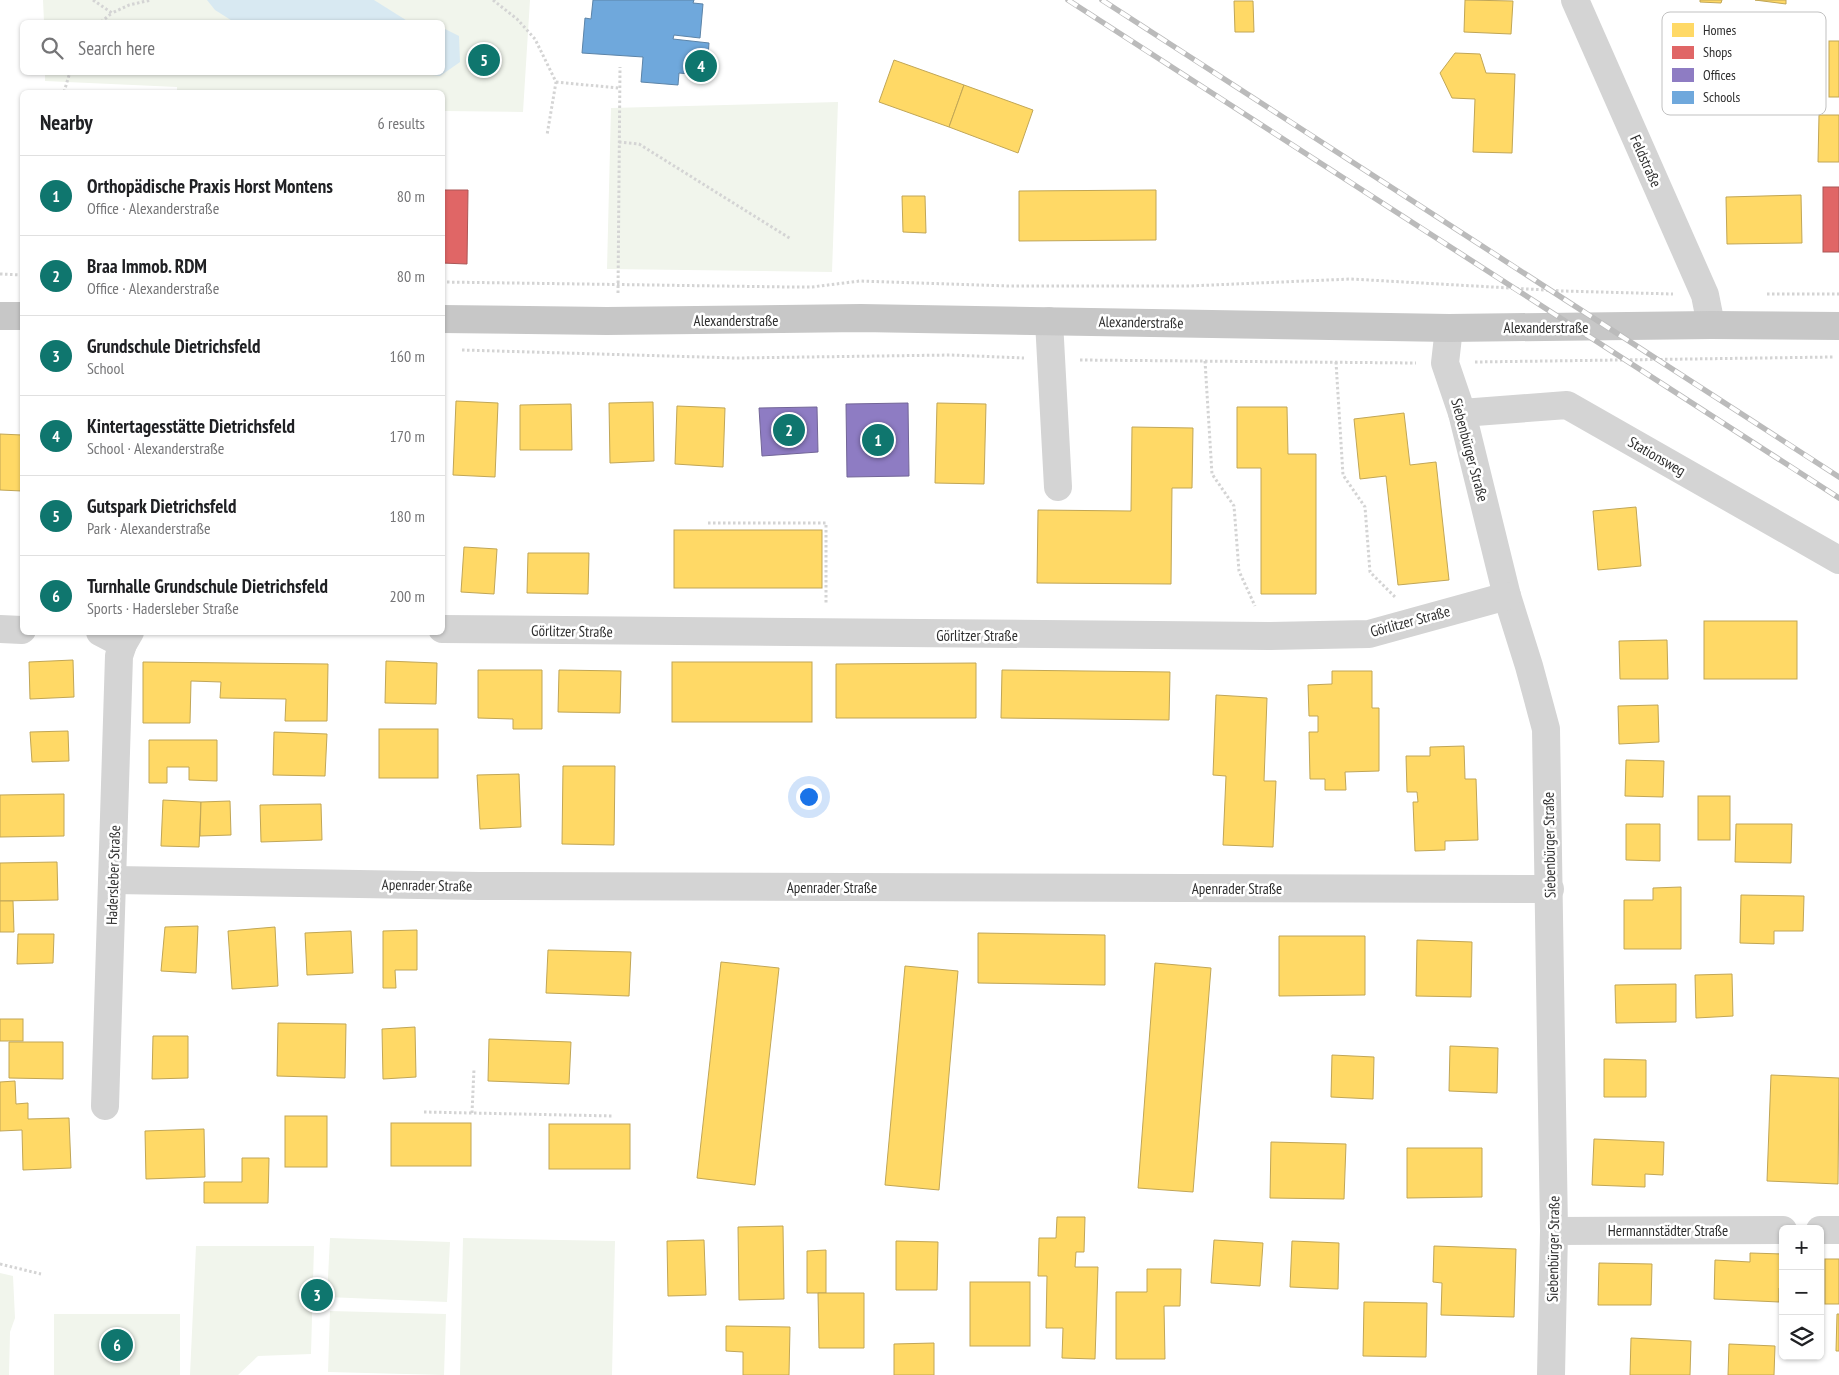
<!DOCTYPE html>
<meta charset="utf-8">
<style>
body{margin:0;font-family:"PT Sans Narrow",sans-serif;background:#f2f2f2;color:#202124}
.controls{position:absolute;right:15px;bottom:15px;display:grid;overflow:hidden;border-radius:8px;box-shadow:0 1px 4px #0004}
.controls button{width:45px;height:45px;display:grid;place-items:center;padding:0;border:0;border-bottom:1px solid #e0e0e0;background:#fff;color:#202124;font:25px sans-serif}
.you{position:absolute;left:808px;top:796px;width:18px;height:18px;margin:-12px;border:4px solid #fff;border-radius:50%;background:#1a73e8;box-shadow:0 0 0 8px #1a73e833}
.badge{display:grid;place-items:center;width:32px;height:32px;border-radius:50%;background:#0f766e;color:#fff;font-size:16px;font-weight:700}
.pin{position:absolute;translate:-50% -50%;border:2px solid #fff;box-shadow:0 1px 5px #0006}
.list{margin:0;padding:0;list-style:none}
h2{display:flex;justify-content:space-between;align-items:center;height:65px;margin:0;padding:0 20px;font-size:21px}
h2 small{font-size:16px;font-weight:400;color:#757577}
.list li{display:grid;grid-template-columns:32px 1fr auto;gap:15px;align-items:center;box-sizing:border-box;height:80px;padding:0 20px;border-top:1px solid #e0e0e0}
.list b{display:block;font-size:19px;white-space:nowrap}
.list p{margin:0;font-size:16px;white-space:nowrap;color:#757577}
.list em{font-size:16px;font-style:normal;color:#757577}
.icon{flex:none;width:28px;height:28px;fill:none;stroke:currentColor;stroke-width:2;stroke-linecap:round;stroke-linejoin:round}
.map{position:relative;flex:none;width:1839px;height:1375px;overflow:hidden}
.search{position:absolute;background:#fff;box-shadow:0 1px 4px #0004;left:20px;top:20px;width:425px;height:55px;display:flex;align-items:center;gap:12px;box-sizing:border-box;padding:0 18px;border-radius:8px;color:#757577;font-size:19px}
.panel{position:absolute;background:#fff;box-shadow:0 1px 4px #0004;left:20px;top:90px;width:425px;height:545px;border-radius:8px}
.map>svg:first-child{display:block}
</style>
<div class="map">
<svg width="1839" height="1375" viewBox="0 0 1839 1375">
<rect width="100%" height="100%" fill="#fff"/>
<g fill="#f1f5ec">
<path d="M 43,0 L 530,0 L 523,112 L 443,111 L 442,92 L 177,92 L 177,87 L 45,81 L 45,72 L 442,72 L 442,22 L 44,22 Z"/>
<path d="M 838,102 L 832,272 L 607,269 L 611,108 Z"/>
<path d="M 330,1238 L 450,1242 L 447,1302 L 327,1297 Z"/>
<path d="M 463,1238 L 615,1241 L 612,1375 L 460,1375 Z"/>
<path d="M 196,1246 L 314,1246 L 311,1354 L 258,1356 L 238,1375 L 190,1375 Z"/>
<path d="M 0,1273 L 13,1276 L 15,1318 L 10,1332 L 9,1375 L 0,1375 Z"/>
<path d="M 330,1311 L 446,1314 L 444,1375 L 328,1372 Z"/>
<rect x="54" y="1314" width="126" height="61"/>
</g>
<g fill="#d8e9f2">
<path d="M 207,0 L 374,0 L 409,22 L 234,22 L 215,10 Z"/>
<path d="M 443,28 L 459,36 L 460,62 L 440,76 L 418,73 L 442,72 Z"/>
</g>
<g fill="#ffd966" stroke="#c1a656">
<path d="M 1465,0 L 1513,1 L 1511,34 L 1464,32 Z"/>
<path d="M 1700,0 L 1722,0 L 1721,3 L 1700,2 Z"/>
<path d="M 1755,0 L 1786,0 L 1786,4 Z"/>
<path d="M 1234,1 L 1253,1 L 1254,32 L 1235,32 Z"/>
<rect x="1829" y="41" width="10" height="56"/>
<path d="M 1455,53 L 1480,54 L 1486,73 L 1515,74 L 1512,153 L 1473,152 L 1475,99 L 1452,98 L 1440,73 Z"/>
<path d="M 894,60 L 964,85 L 949,127 L 879,102 Z"/>
<path d="M 964,85 L 1033,110 L 1018,153 L 949,127 Z"/>
<path d="M 1819,115 L 1839,115 L 1839,162 L 1818,162 Z"/>
<path d="M 1156,190 L 1156,240 L 1019,241 L 1019,191 Z"/>
<path d="M 1801,195 L 1802,243 L 1727,244 L 1726,197 Z"/>
<path d="M 902,196 L 925,196 L 926,233 L 903,232 Z"/>
<path d="M 456,401 L 498,403 L 495,477 L 453,475 Z"/>
<path d="M 653,402 L 654,461 L 610,463 L 609,403 Z"/>
<path d="M 937,403 L 986,404 L 984,484 L 935,483 Z"/>
<path d="M 571,404 L 572,450 L 520,450 L 520,405 Z"/>
<path d="M 677,406 L 725,408 L 723,467 L 675,464 Z"/>
<path d="M 1237,407 L 1287,407 L 1288,454 L 1316,454 L 1316,594 L 1261,594 L 1261,468 L 1237,468 Z"/>
<path d="M 1404,413 L 1410,465 L 1436,462 L 1449,580 L 1398,585 L 1386,476 L 1360,479 L 1354,419 Z"/>
<path d="M 1132,427 L 1193,428 L 1192,488 L 1172,488 L 1171,584 L 1037,583 L 1038,510 L 1131,511 Z"/>
<path d="M 0,434 L 22,435 L 22,491 L 0,490 Z"/>
<path d="M 1636,507 L 1641,566 L 1598,570 L 1593,511 Z"/>
<rect x="674" y="530" width="148" height="58"/>
<path d="M 464,547 L 497,549 L 494,594 L 461,592 Z"/>
<path d="M 528,553 L 589,553 L 588,594 L 527,593 Z"/>
<rect x="1704" y="621" width="93" height="58"/>
<path d="M 1667,640 L 1668,679 L 1620,679 L 1619,641 Z"/>
<path d="M 73,660 L 74,697 L 30,699 L 29,662 Z"/>
<path d="M 386,661 L 437,663 L 436,704 L 385,703 Z"/>
<path d="M 143,662 L 328,664 L 327,721 L 285,721 L 286,699 L 220,698 L 221,682 L 191,681 L 190,723 L 143,723 Z"/>
<rect x="672" y="662" width="140" height="60"/>
<path d="M 976,663 L 976,718 L 836,718 L 836,664 Z"/>
<path d="M 478,670 L 542,670 L 542,729 L 513,729 L 513,719 L 478,718 Z"/>
<path d="M 559,670 L 621,671 L 620,713 L 558,712 Z"/>
<path d="M 1002,670 L 1170,672 L 1169,720 L 1001,718 Z"/>
<path d="M 1332,671 L 1372,671 L 1372,708 L 1379,708 L 1379,771 L 1345,772 L 1346,790 L 1325,790 L 1325,779 L 1310,779 L 1309,732 L 1318,732 L 1318,716 L 1309,716 L 1308,685 L 1332,684 Z"/>
<path d="M 1216,695 L 1267,698 L 1264,781 L 1276,781 L 1273,847 L 1223,845 L 1226,776 L 1213,775 Z"/>
<path d="M 1658,705 L 1659,742 L 1619,744 L 1618,706 Z"/>
<rect x="379" y="729" width="59" height="49"/>
<path d="M 68,731 L 69,761 L 32,762 L 30,732 Z"/>
<path d="M 274,732 L 327,734 L 325,776 L 273,775 Z"/>
<path d="M 149,740 L 217,740 L 217,781 L 189,780 L 189,767 L 167,767 L 167,783 L 149,783 Z"/>
<path d="M 1464,746 L 1465,779 L 1476,779 L 1478,840 L 1445,841 L 1445,850 L 1415,851 L 1413,802 L 1418,802 L 1417,792 L 1407,792 L 1406,756 L 1430,756 L 1430,747 Z"/>
<path d="M 1626,760 L 1664,761 L 1663,797 L 1625,796 Z"/>
<path d="M 563,766 L 615,766 L 614,845 L 562,844 Z"/>
<path d="M 519,774 L 521,827 L 480,829 L 477,775 Z"/>
<path d="M 64,794 L 64,836 L 0,837 L 0,795 Z"/>
<rect x="1698" y="796" width="32" height="44"/>
<path d="M 163,800 L 201,802 L 199,847 L 161,846 Z"/>
<path d="M 230,801 L 231,835 L 200,836 L 201,802 Z"/>
<path d="M 321,804 L 322,840 L 261,842 L 260,805 Z"/>
<path d="M 1626,824 L 1660,824 L 1660,861 L 1626,860 Z"/>
<path d="M 1736,824 L 1792,824 L 1791,863 L 1735,862 Z"/>
<path d="M 57,862 L 58,900 L 0,901 L 0,863 Z"/>
<path d="M 1681,887 L 1681,949 L 1624,949 L 1624,900 L 1653,900 L 1653,888 Z"/>
<path d="M 1741,895 L 1804,896 L 1803,931 L 1774,931 L 1774,944 L 1740,943 Z"/>
<path d="M 0,901 L 13,901 L 14,932 L 0,932 Z"/>
<path d="M 198,926 L 196,973 L 161,971 L 165,927 Z"/>
<path d="M 275,927 L 278,986 L 232,989 L 228,931 Z"/>
<path d="M 417,930 L 417,970 L 395,970 L 396,988 L 383,988 L 383,931 Z"/>
<path d="M 351,931 L 353,973 L 307,975 L 305,933 Z"/>
<path d="M 978,933 L 1105,935 L 1105,985 L 978,983 Z"/>
<path d="M 18,934 L 54,934 L 53,963 L 17,964 Z"/>
<path d="M 1279,936 L 1365,936 L 1365,995 L 1279,996 Z"/>
<path d="M 1417,940 L 1472,942 L 1471,997 L 1416,996 Z"/>
<path d="M 548,950 L 631,952 L 629,996 L 546,993 Z"/>
<path d="M 721,962 L 779,968 L 755,1185 L 697,1178 Z"/>
<path d="M 1155,963 L 1211,968 L 1193,1192 L 1138,1188 Z"/>
<path d="M 905,966 L 958,971 L 939,1190 L 885,1185 Z"/>
<path d="M 1732,974 L 1733,1016 L 1696,1018 L 1695,975 Z"/>
<path d="M 1676,984 L 1676,1022 L 1616,1023 L 1615,985 Z"/>
<rect x="0" y="1019" width="23" height="22"/>
<path d="M 278,1023 L 346,1024 L 345,1078 L 277,1076 Z"/>
<path d="M 415,1027 L 416,1077 L 383,1079 L 382,1029 Z"/>
<path d="M 153,1036 L 188,1036 L 188,1078 L 152,1079 Z"/>
<path d="M 489,1039 L 571,1042 L 569,1084 L 488,1081 Z"/>
<path d="M 9,1042 L 63,1042 L 63,1079 L 9,1078 Z"/>
<path d="M 1450,1046 L 1498,1048 L 1497,1093 L 1449,1091 Z"/>
<path d="M 1332,1055 L 1374,1057 L 1373,1099 L 1331,1097 Z"/>
<path d="M 1604,1059 L 1646,1060 L 1646,1097 L 1604,1097 Z"/>
<path d="M 1771,1075 L 1839,1078 L 1838,1184 L 1767,1181 Z"/>
<path d="M 15,1081 L 16,1104 L 28,1103 L 28,1119 L 69,1118 L 71,1168 L 23,1170 L 22,1130 L 0,1131 L 0,1082 Z"/>
<rect x="285" y="1116" width="42" height="51"/>
<rect x="391" y="1123" width="80" height="43"/>
<rect x="549" y="1124" width="81" height="45"/>
<path d="M 204,1129 L 205,1177 L 146,1179 L 145,1131 Z"/>
<path d="M 1594,1139 L 1664,1142 L 1663,1175 L 1645,1174 L 1645,1187 L 1592,1185 Z"/>
<path d="M 1271,1142 L 1346,1144 L 1344,1199 L 1270,1198 Z"/>
<path d="M 1407,1148 L 1482,1148 L 1482,1197 L 1407,1198 Z"/>
<path d="M 242,1158 L 269,1158 L 268,1203 L 204,1203 L 204,1182 L 242,1182 Z"/>
<path d="M 1057,1217 L 1085,1217 L 1084,1252 L 1076,1252 L 1075,1267 L 1098,1267 L 1095,1359 L 1062,1358 L 1063,1328 L 1046,1328 L 1047,1276 L 1038,1276 L 1039,1238 L 1056,1238 Z"/>
<path d="M 783,1226 L 784,1299 L 739,1300 L 738,1227 Z"/>
<path d="M 704,1240 L 706,1295 L 668,1296 L 667,1241 Z"/>
<path d="M 1214,1240 L 1263,1243 L 1260,1286 L 1211,1283 Z"/>
<path d="M 896,1241 L 938,1242 L 937,1290 L 896,1290 Z"/>
<path d="M 1292,1241 L 1339,1243 L 1338,1289 L 1290,1287 Z"/>
<path d="M 1434,1246 L 1516,1249 L 1514,1317 L 1441,1315 L 1442,1283 L 1433,1282 Z"/>
<path d="M 826,1250 L 826,1293 L 807,1293 L 807,1251 Z"/>
<path d="M 1750,1253 L 1783,1254 L 1783,1288 L 1779,1288 L 1779,1302 L 1714,1299 L 1715,1260 L 1750,1262 Z"/>
<rect x="1825" y="1259" width="14" height="45"/>
<path d="M 1599,1263 L 1652,1264 L 1651,1305 L 1598,1305 Z"/>
<path d="M 1147,1269 L 1181,1269 L 1180,1306 L 1164,1306 L 1165,1359 L 1116,1359 L 1116,1292 L 1147,1292 Z"/>
<rect x="970" y="1282" width="60" height="64"/>
<path d="M 818,1293 L 864,1293 L 864,1348 L 819,1348 Z"/>
<path d="M 1364,1302 L 1427,1303 L 1426,1357 L 1363,1356 Z"/>
<path d="M 1837,1314 L 1839,1314 L 1839,1351 L 1836,1351 Z"/>
<path d="M 726,1326 L 790,1327 L 789,1375 L 743,1375 L 743,1352 L 726,1351 Z"/>
<path d="M 1631,1338 L 1691,1341 L 1690,1375 L 1630,1375 Z"/>
<path d="M 934,1343 L 934,1375 L 894,1375 L 894,1344 Z"/>
<path d="M 1729,1344 L 1775,1346 L 1774,1375 L 1728,1375 Z"/>
</g>
<g fill="#e06666" stroke="#ab5656">
<path d="M 442,125 L 443,190 L 468,190 L 467,264 L 442,263 Z"/>
<rect x="1823" y="187" width="16" height="65"/>
</g>
<g fill="#8e7cc3" stroke="#726597">
<path d="M 908,403 L 909,476 L 847,477 L 846,404 Z"/>
<path d="M 817,407 L 818,452 L 762,456 L 759,408 Z"/>
</g>
<path fill="#6fa8dc" stroke="#5c84a8" d="M 593,0 L 694,0 L 693,3 L 703,4 L 700,38 L 674,35 L 673,39 L 709,43 L 707,70 L 690,74 L 679,73 L 678,85 L 641,82 L 643,57 L 582,53 L 585,18 L 591,19 Z"/>
<g fill="none" stroke-linecap="round" stroke-linejoin="round">
<g stroke="#d4d4d4" stroke-width="3" stroke-dasharray="2.5 2.5" stroke-linecap="butt">
<path d="M 93,0 L 112,13 L 129,5 L 151,0"/>
<path d="M 493,0 L 517,19 L 535,39 L 556,82 L 547,135"/>
<path d="M 101,22 L 112,13"/>
<path d="M 556,82 L 618,88"/>
<path d="M 64,92 L 70,72"/>
<path d="M 619,142 L 639,144 L 791,239"/>
<path d="M 0,274 L 22,275"/>
<path d="M 442,282 L 790,287 L 812,287 L 860,281 L 1010,286 L 1189,286 L 1351,279 L 1563,291 L 1673,294"/>
<path d="M 618,293 L 620,67"/>
<path d="M 1767,294 L 1839,294"/>
<path d="M 462,350 L 736,358 L 951,355 L 1024,358"/>
<path d="M 1080,360 L 1416,363"/>
<path d="M 1205,361 L 1212,474 L 1234,506 L 1239,571 L 1255,606"/>
<path d="M 1336,362 L 1343,475 L 1365,507 L 1370,572 L 1395,597"/>
<path d="M 1475,362 L 1833,357"/>
<path d="M 708,523 L 826,523 L 826,605"/>
<path d="M 424,1112 L 614,1116"/>
<path d="M 472,1113 L 474,1069"/>
<path d="M 0,1264 L 41,1274"/>
</g>
<g stroke="#d4d4d4" stroke-width="28">
<path d="M 1575,0 L 1705,295 L 1711,325"/>
<path d="M 1049,321 L 1058,487"/>
<path d="M 1449,328 L 1445,363 L 1462,413 L 1507,596 L 1529,666 L 1546,729 L 1554,1231 L 1551,1375"/>
<path d="M 1462,413 L 1567,405 L 1839,560"/>
<path d="M 0,629 L 22,630"/>
<path d="M 442,629 L 1269,636 L 1369,634 L 1507,596"/>
<path d="M 100,632 L 123,644"/>
<path d="M 114,880 L 479,886 L 1550,889"/>
<path d="M 105,1106 L 119,656 L 123,644 L 130,632"/>
<path d="M 1820,1230 L 1839,1230"/>
<path d="M 1554,1231 L 1783,1230"/>
</g>
<g stroke="#c7c7c7" stroke-width="28">
<path d="M 0,316 L 22,316"/>
<path d="M 442,319 L 607,321 L 861,318 L 1449,328 L 1711,325 L 1839,326"/>
</g>
<g stroke="#bbb" stroke-width="5.5">
<g id="rail">
<path d="M 1068,0 L 1839,498"/>
<path d="M 1102,0 L 1839,477"/>
</g>
</g>
<use href="#rail" stroke="#fff" stroke-width="4" stroke-dasharray="11" stroke-linecap="butt"/>
</g>
<g text-anchor="middle" dominant-baseline="central" stroke-width="5" stroke-linejoin="round" paint-order="stroke">
<g font-size="15" fill="#2f2f2f" stroke="#fff">
<text transform="translate(1646 161) rotate(66)">Feldstraße</text>
<text x="736" y="320">Alexanderstraße</text>
<text transform="translate(1141 322) rotate(1)">Alexanderstraße</text>
<text x="1546" y="327">Alexanderstraße</text>
<text transform="translate(1470 450) rotate(75)">Siebenbürger Straße</text>
<text transform="translate(1657 456) rotate(30)">Stationsweg</text>
<text transform="translate(1410 621) rotate(-15)">Görlitzer Straße</text>
<text transform="translate(572 631) rotate(1)">Görlitzer Straße</text>
<text x="977" y="635">Görlitzer Straße</text>
<text transform="translate(1549 845) rotate(-91)">Siebenbürger Straße</text>
<text transform="translate(113 875) rotate(-88)">Hadersleber Straße</text>
<text transform="translate(427 885) rotate(1)">Apenrader Straße</text>
<text x="832" y="887">Apenrader Straße</text>
<text x="1237" y="888">Apenrader Straße</text>
<text x="1668" y="1230">Hermannstädter Straße</text>
<text transform="translate(1553 1249) rotate(-89)">Siebenbürger Straße</text>
</g>
</g>
<rect x="1662" y="12" width="164" height="103" rx="8" fill="#fff" stroke="#c1c1c1" stroke-width="1"/>
<rect x="1672" y="23" width="22" height="14" fill="#ffd966"/>
<rect x="1672" y="46" width="22" height="13" fill="#e06666"/>
<rect x="1672" y="68" width="22" height="14" fill="#8e7cc3"/>
<rect x="1672" y="91" width="22" height="13" fill="#6fa8dc"/>
<g font-size="14" fill="#2f2f2f">
<text x="1703" y="35">Homes</text>
<text x="1703" y="57">Shops</text>
<text x="1703" y="80">Offices</text>
<text x="1703" y="102">Schools</text>
</g>
</svg>
<div class="controls">
<button>+</button>
<button>−</button>
<button><svg class="icon" aria-label="layers" viewBox="0 0 24 24"><path d="M12 4l9 5-9 5-9-5zM3 14l9 5 9-5"/></svg></button>
</div>
<div class="you"></div>
<div class="pin badge" style="left:878px;top:440px">1</div>
<div class="pin badge" style="left:789px;top:430px">2</div>
<div class="pin badge" style="left:317px;top:1295px">3</div>
<div class="pin badge" style="left:701px;top:66px">4</div>
<div class="pin badge" style="left:484px;top:60px">5</div>
<div class="pin badge" style="left:117px;top:1345px">6</div>
<div class="search"><svg class="icon" aria-label="search" viewBox="0 0 24 24"><circle cx="10" cy="10" r="6"/><path d="M15 15l6 6"/></svg>Search here</div>
<section class="panel">
<h2>Nearby<small>6 results</small></h2>
<ul class="list">
<li><span class="badge">1</span><div><b>Orthopädische Praxis Horst Montens</b><p>Office · Alexanderstraße</p></div><em>80 m</em></li>
<li><span class="badge">2</span><div><b>Braa Immob. RDM</b><p>Office · Alexanderstraße</p></div><em>80 m</em></li>
<li><span class="badge">3</span><div><b>Grundschule Dietrichsfeld</b><p>School</p></div><em>160 m</em></li>
<li><span class="badge">4</span><div><b>Kintertagesstätte Dietrichsfeld</b><p>School · Alexanderstraße</p></div><em>170 m</em></li>
<li><span class="badge">5</span><div><b>Gutspark Dietrichsfeld</b><p>Park · Alexanderstraße</p></div><em>180 m</em></li>
<li><span class="badge">6</span><div><b>Turnhalle Grundschule Dietrichsfeld</b><p>Sports · Hadersleber Straße</p></div><em>200 m</em></li>
</ul>
</section>
</div>
